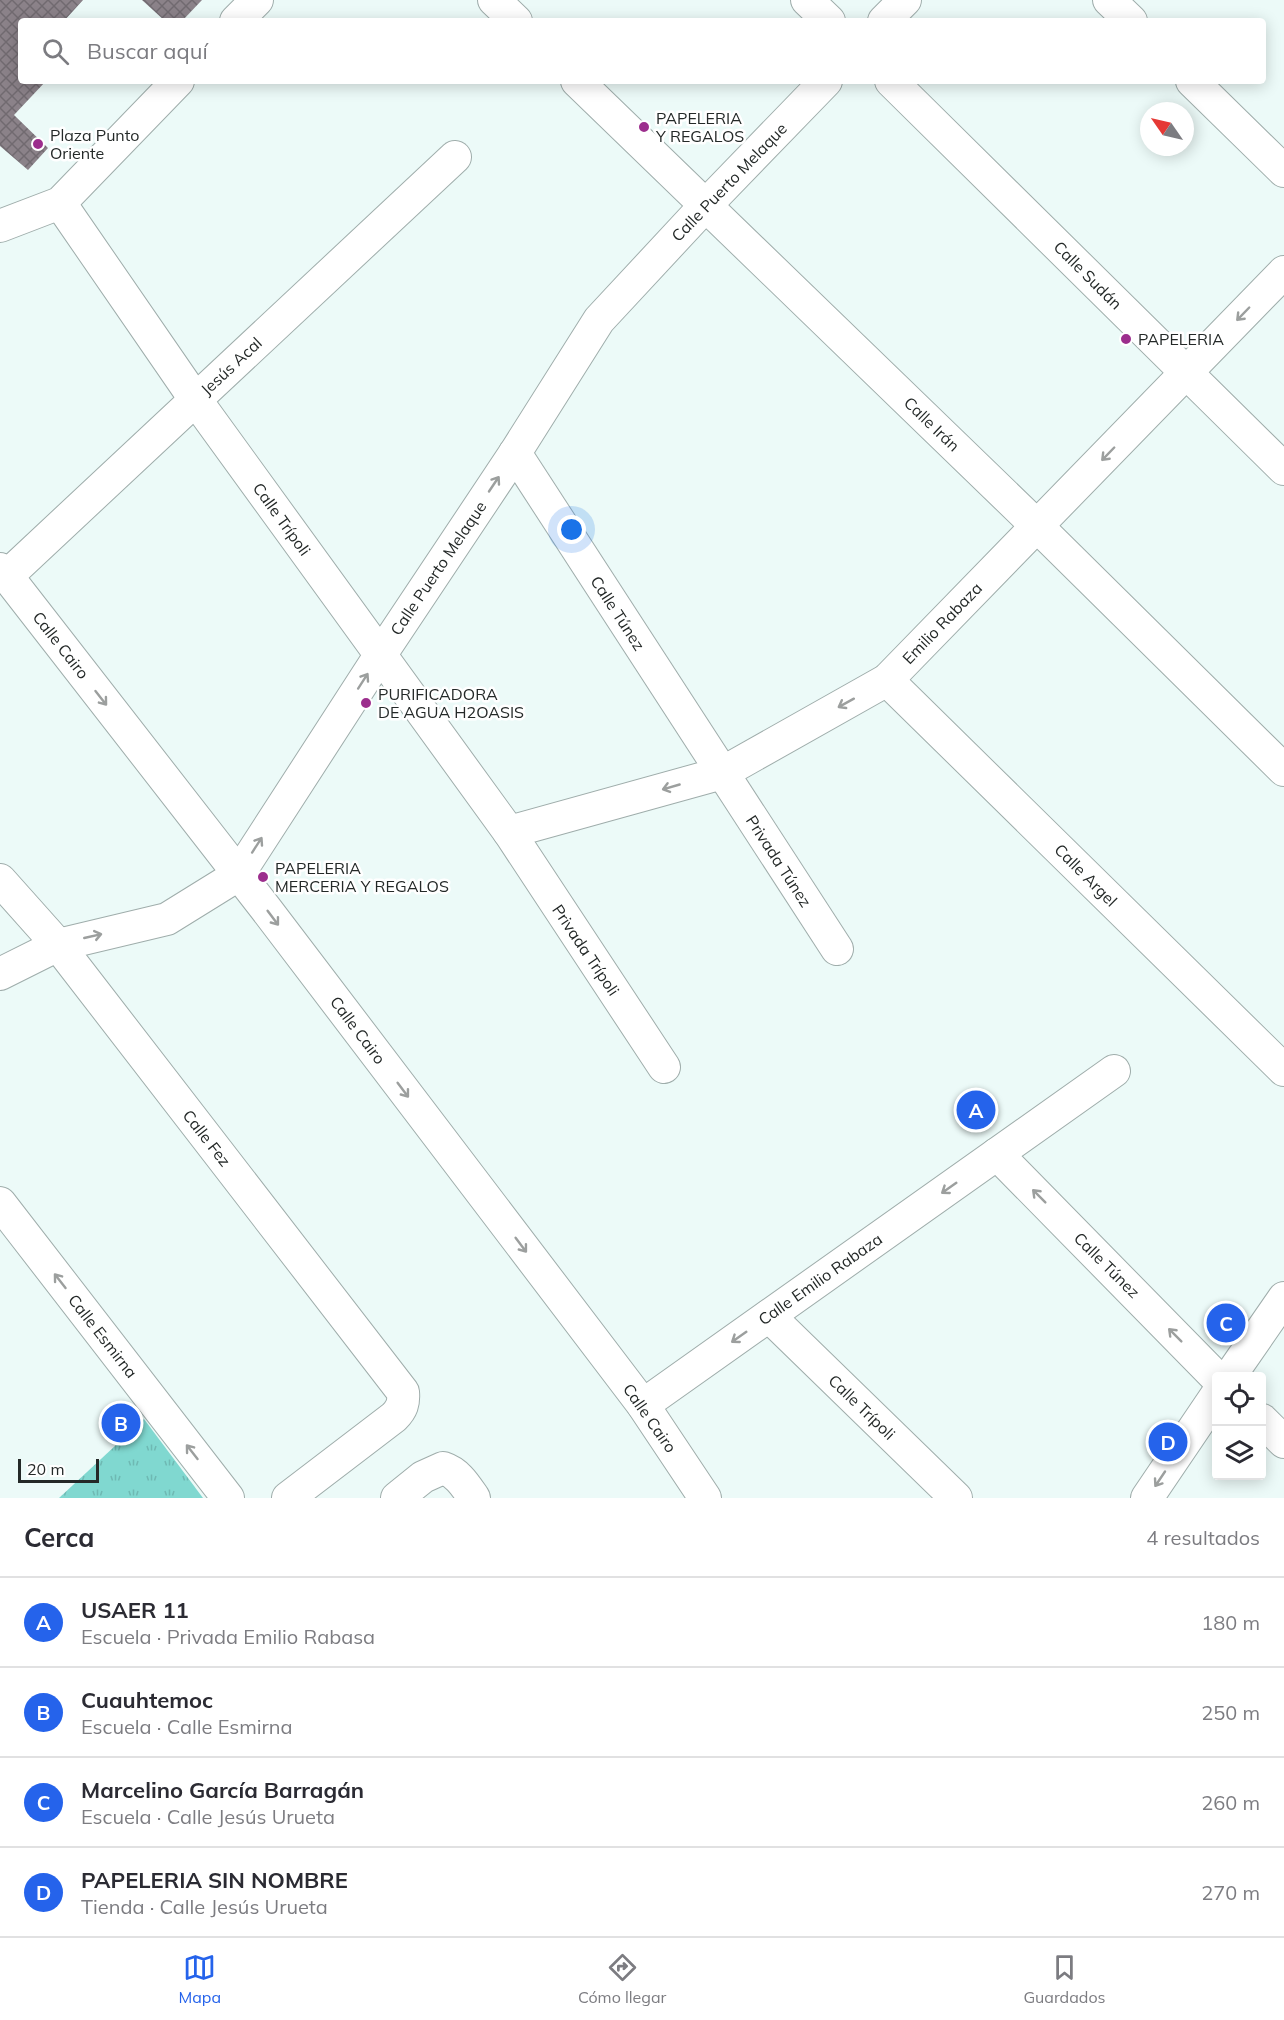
<!DOCTYPE html>
<html lang="es">
<meta charset="utf-8">
<style>
body{margin:0;font-family:Mulish,sans-serif;background:#f7f7f7;color:#2b2b33}
.controls{position:absolute;right:18px;bottom:18px;display:grid;overflow:hidden;border-radius:6px;box-shadow:0 3px 15px #0003}
.controls button{width:54px;height:54px;display:grid;place-items:center;padding:0;border:0;border-bottom:2px solid #e1e1e2;background:#fff;color:#2b2b33;font:30px sans-serif}
.compass{position:absolute;left:1140px;top:102px;width:54px;height:54px;border-radius:50%;background:#fff;box-shadow:0 3px 15px #0003;rotate:304deg}
.scale{position:absolute;left:18px;bottom:15px;width:81px;box-sizing:border-box;padding-left:6px;border:3px solid #242928;border-top:0;font-size:16px;line-height:21px;white-space:nowrap;color:#242928;-webkit-text-stroke:4px #fff;paint-order:stroke}
.you{position:absolute;left:572px;top:530px;width:21px;height:21px;margin:-15px;border:4px solid #fff;border-radius:50%;background:#1a73e8;box-shadow:0 0 0 9px #1a73e833}
.badge{display:grid;place-items:center;width:39px;height:39px;border-radius:50%;background:#2563eb;color:#fff;font-size:20px;font-weight:700}
.pin{position:absolute;translate:-50% -50%;border:3px solid #fff;box-shadow:0 2px 6px #0006}
.list{margin:0;padding:0;list-style:none}
h2{display:flex;justify-content:space-between;align-items:center;height:78px;margin:0;padding:0 24px;font-size:26px}
h2 small{font-size:20px;font-weight:400;color:#7c7c81}
.list li{display:grid;grid-template-columns:39px 1fr auto;gap:18px;align-items:center;box-sizing:border-box;height:90px;padding:0 24px;border-top:2px solid #e1e1e2}
.list b{display:block;font-size:22px;white-space:nowrap}
.list p{margin:0;font-size:20px;white-space:nowrap;color:#7c7c81}
.list em{font-size:20px;font-style:normal;color:#7c7c81}
.icon{flex:none;width:33px;height:33px;fill:none;stroke:currentColor;stroke-width:2;stroke-linecap:round;stroke-linejoin:round}
.map{position:relative;flex:none;width:1284px;height:1498px;overflow:hidden}
.search{position:absolute;background:#fff;box-shadow:0 3px 15px #0003;left:18px;right:18px;top:18px;height:66px;display:flex;align-items:center;gap:15px;box-sizing:border-box;padding:0 21px;border-radius:6px;color:#7c7c81;font-size:22px}
.sheet{height:438px;background:#fff}
nav{display:flex;justify-content:space-around;align-items:center;box-sizing:border-box;height:84px;border-top:2px solid #e1e1e2;background:#fff;font-size:16px;color:#7c7c81}
nav a{display:grid;justify-items:center;gap:3px}
nav .on{color:#2563eb}
.map>svg:first-child{display:block}
</style>
<div class="map">
<svg width="1284" height="1498" viewBox="0 0 1284 1498">
<defs>
<pattern id="park-tufts" width="24" height="20" patternUnits="userSpaceOnUse" patternTransform="scale(1.5)"><rect width="24" height="20" fill="#80d8d0"/><path d="M3 7l-1-3M5 7V3M7 7l1-3M15 17l-1-3M17 17v-4M19 17l1-3" fill="none" stroke="#6eb9b3"/></pattern>
<pattern id="building-cross-hatch" width="8" height="8" patternUnits="userSpaceOnUse" patternTransform="scale(1.5)"><rect width="8" height="8" fill="#8b8289"/><path d="M0 0l8 8M0 8l8-8" fill="none" stroke="#716a70"/></pattern>
</defs>
<rect width="100%" height="100%" fill="#ecfaf8"/>
<path fill="url(#park-tufts)" d="M 144,1419 L 203,1498 L 59,1498 Z"/>
<g fill="url(#building-cross-hatch)">
<path d="M 0,0 L 83,0 L 64,21 L 21,21 L 21,81 L 46,81 L 14,115 L 48,148 L 28,170 L 0,146 Z"/>
<path d="M 142,0 L 202,0 L 182,21 L 165,21 Z"/>
</g>
<g fill="none" stroke-linecap="round" stroke-linejoin="round">
<g stroke="#9fadab" stroke-width="34">
<g id="minor">
<path d="M 494,0 L 516,21"/>
<path d="M 807,0 L 829,21"/>
<path d="M 1109,0 L 1131,21"/>
<path d="M 236,21 L 257,0"/>
<path d="M 884,21 L 905,0"/>
<path d="M 577,81 L 1037,526 L 1284,770"/>
<path d="M 891,81 L 1284,469"/>
<path d="M 1192,81 L 1284,171"/>
<path d="M 60,203 L 195,399 L 509,832 L 664,1067"/>
<path d="M 0,226 L 60,203 L 178,81"/>
<path d="M 515,453 L 837,949"/>
<path d="M 0,569 L 7,576 L 266,909 L 643,1405 L 705,1498"/>
<path d="M 7,576 L 455,157"/>
<path d="M 887,680 L 1284,1070"/>
<path d="M 509,832 L 722,773 L 887,680 L 1284,272"/>
<path d="M 0,880 L 58,945 L 403,1392 C 404,1403 402,1409 394,1417 L 288,1498"/>
<path d="M 0,974 L 58,945 L 167,919 L 238,875 L 381,654 L 515,453 L 599,320 L 705,206 L 826,81"/>
<path d="M 997,1154 L 1216,1377"/>
<path d="M 0,1203 L 228,1498"/>
<path d="M 769,1316 L 956,1498"/>
<path d="M 1230,1376 L 1284,1298"/>
<path d="M 643,1405 L 1114,1071"/>
<path d="M 1262,1420 L 1284,1442"/>
<path d="M 397,1498 L 423,1477 L 443,1468 C 458,1473 465,1485 474,1498"/>
<path d="M 1147,1498 L 1216,1396"/>
</g>
</g>
<use href="#minor" stroke="#fff" stroke-width="32"/>
</g>
<defs><path id="oneway-shaft" d="M-6 0H5M1.5-3L5.5 0L1.5 3" fill="none" stroke-width="1.6" stroke-linecap="round" stroke-linejoin="round" transform="scale(1.5)"/></defs>
<g stroke="#9c9f9e">
<use href="#oneway-shaft" transform="translate(1243 314) rotate(134)"/>
<use href="#oneway-shaft" transform="translate(1108 454) rotate(134)"/>
<use href="#oneway-shaft" transform="translate(494 484) rotate(-56)"/>
<use href="#oneway-shaft" transform="translate(363 681) rotate(-57)"/>
<use href="#oneway-shaft" transform="translate(101 698) rotate(52)"/>
<use href="#oneway-shaft" transform="translate(846 703) rotate(151)"/>
<use href="#oneway-shaft" transform="translate(671 787) rotate(164)"/>
<use href="#oneway-shaft" transform="translate(257 845) rotate(-57)"/>
<use href="#oneway-shaft" transform="translate(273 918) rotate(53)"/>
<use href="#oneway-shaft" transform="translate(93 936) rotate(-13)"/>
<use href="#oneway-shaft" transform="translate(403 1090) rotate(53)"/>
<use href="#oneway-shaft" transform="translate(949 1188) rotate(145)"/>
<use href="#oneway-shaft" transform="translate(1039 1196) rotate(-135)"/>
<use href="#oneway-shaft" transform="translate(521 1245) rotate(53)"/>
<use href="#oneway-shaft" transform="translate(60 1281) rotate(-128)"/>
<use href="#oneway-shaft" transform="translate(1175 1335) rotate(-135)"/>
<use href="#oneway-shaft" transform="translate(739 1337) rotate(145)"/>
<use href="#oneway-shaft" transform="translate(192 1452) rotate(-128)"/>
<use href="#oneway-shaft" transform="translate(1160 1479) rotate(124)"/>
</g>
<g fill="#9c2e8d" stroke="#fff" stroke-width="2">
<circle cx="644" cy="127" r="6"/>
<circle cx="38" cy="144" r="6"/>
<circle cx="1126" cy="339" r="6"/>
<circle cx="366" cy="703" r="6"/>
<circle cx="263" cy="877" r="6"/>
</g>
<g text-anchor="middle" dominant-baseline="central" stroke-width="5" stroke-linejoin="round" paint-order="stroke">
<g font-size="16" fill="#242928" stroke="#fff" text-anchor="start">
<text x="656" y="118">PAPELERIA<tspan x="656" dy="18">Y REGALOS</tspan></text>
<text x="50" y="135">Plaza Punto<tspan x="50" dy="18">Oriente</tspan></text>
<text x="1138" y="339">PAPELERIA</text>
<text x="378" y="694">PURIFICADORA<tspan x="378" dy="18">DE AGUA H2OASIS</tspan></text>
<text x="275" y="868">PAPELERIA<tspan x="275" dy="18">MERCERIA Y REGALOS</tspan></text>
</g>
<g font-size="16" fill="#242928" stroke="#fff">
<text transform="translate(729 182) rotate(-46)">Calle Puerto Melaque</text>
<text transform="translate(1088 275) rotate(45)">Calle Sudán</text>
<text transform="translate(231 366) rotate(-43)">Jesús Acal</text>
<text transform="translate(932 424) rotate(44)">Calle Irán</text>
<text transform="translate(282 519) rotate(54)">Calle Trípoli</text>
<text transform="translate(438 568) rotate(-56)">Calle Puerto Melaque</text>
<text transform="translate(618 613) rotate(57)">Calle Túnez</text>
<text transform="translate(942 623) rotate(-46)">Emilio Rabaza</text>
<text transform="translate(61 645) rotate(52)">Calle Cairo</text>
<text transform="translate(779 861) rotate(57)">Privada Túnez</text>
<text transform="translate(1086 875) rotate(45)">Calle Argel</text>
<text transform="translate(586 950) rotate(56)">Privada Trípoli</text>
<text transform="translate(358 1030) rotate(53)">Calle Cairo</text>
<text transform="translate(207 1138) rotate(52)">Calle Fez</text>
<text transform="translate(1107 1265) rotate(45)">Calle Túnez</text>
<text transform="translate(820 1279) rotate(-35)">Calle Emilio Rabaza</text>
<text transform="translate(103 1336) rotate(52)">Calle Esmirna</text>
<text transform="translate(862 1407) rotate(44)">Calle Trípoli</text>
<text transform="translate(650 1418) rotate(55)">Calle Cairo</text>
</g>
</g>
</svg>
<div class="controls">
<button><svg class="icon" aria-label="locate" viewBox="0 0 24 24"><circle cx="12" cy="12" r="6"/><path d="M12 2v4M12 18v4M2 12h4M18 12h4"/></svg></button>
<button><svg class="icon" aria-label="layers" viewBox="0 0 24 24"><path d="M12 4l9 5-9 5-9-5zM3 14l9 5 9-5"/></svg></button>
</div>
<svg class="compass" viewBox="-18 -18 36 36"><path d="M0-13l5 13h-10z" fill="#e53935"/><path d="M0 13l5-13h-10z" fill="#7c7c81"/></svg>
<div class="scale">20 m</div>
<div class="you"></div>
<div class="pin badge" style="left:976px;top:1110px">A</div>
<div class="pin badge" style="left:121px;top:1423px">B</div>
<div class="pin badge" style="left:1226px;top:1323px">C</div>
<div class="pin badge" style="left:1168px;top:1442px">D</div>
<div class="search"><svg class="icon" aria-label="search" viewBox="0 0 24 24"><circle cx="10" cy="10" r="6"/><path d="M15 15l6 6"/></svg>Buscar aquí</div>
</div>
<section class="sheet">
<h2>Cerca<small>4 resultados</small></h2>
<ul class="list">
<li><span class="badge">A</span><div><b>USAER 11</b><p>Escuela · Privada Emilio Rabasa</p></div><em>180 m</em></li>
<li><span class="badge">B</span><div><b>Cuauhtemoc</b><p>Escuela · Calle Esmirna</p></div><em>250 m</em></li>
<li><span class="badge">C</span><div><b>Marcelino García Barragán</b><p>Escuela · Calle Jesús Urueta</p></div><em>260 m</em></li>
<li><span class="badge">D</span><div><b>PAPELERIA SIN NOMBRE</b><p>Tienda · Calle Jesús Urueta</p></div><em>270 m</em></li>
</ul>
</section>
<nav>
<a class="on"><svg class="icon" aria-label="map" viewBox="0 0 24 24"><path d="M3 6l6-2 6 2 6-2v14l-6 2-6-2-6 2zM9 4v14M15 6v14"/></svg>Mapa</a>
<a><svg class="icon" aria-label="directions" viewBox="0 0 24 24"><path d="M12 3l9 9-9 9-9-9zM9 14v-3h6M13 9l2 2-2 2"/></svg>Cómo llegar</a>
<a><svg class="icon" aria-label="saved" viewBox="0 0 24 24"><path d="M7 4h10v16l-5-4-5 4z"/></svg>Guardados</a>
</nav>
